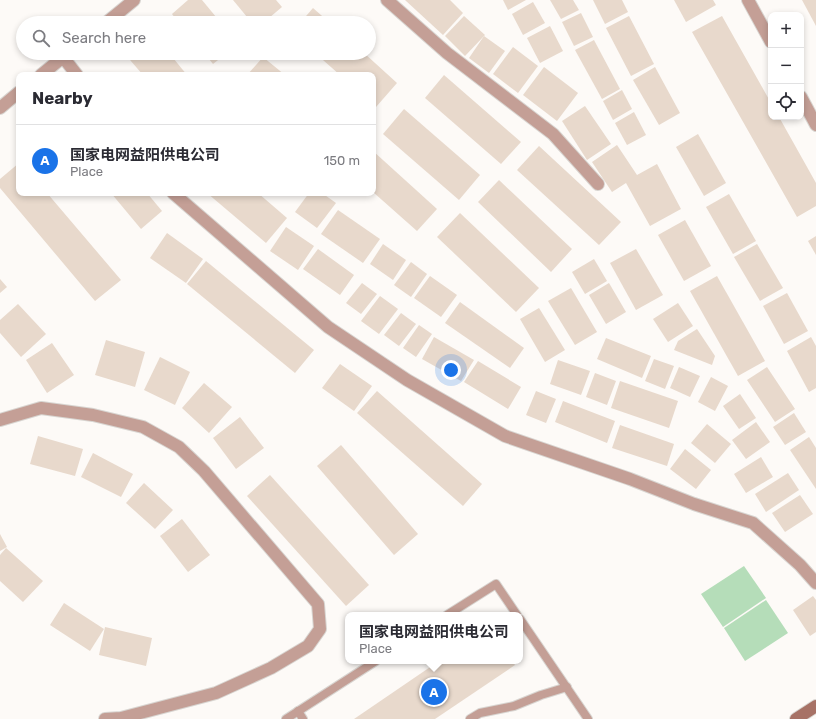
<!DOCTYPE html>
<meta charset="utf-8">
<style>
body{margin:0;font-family:Rubik,"Noto Sans SC",sans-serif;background:#f2f2f3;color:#2b2b33}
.controls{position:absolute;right:12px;top:12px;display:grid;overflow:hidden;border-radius:8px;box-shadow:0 2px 6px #0003}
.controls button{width:36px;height:36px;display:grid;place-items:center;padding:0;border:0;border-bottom:1px solid #e1e1e2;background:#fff;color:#2b2b33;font:20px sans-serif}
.you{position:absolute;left:451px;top:370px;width:14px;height:14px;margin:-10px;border:3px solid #fff;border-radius:50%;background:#1a73e8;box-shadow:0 0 0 6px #1a73e833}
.badge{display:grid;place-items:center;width:26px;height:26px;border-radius:50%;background:#1a73e8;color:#fff;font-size:13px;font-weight:700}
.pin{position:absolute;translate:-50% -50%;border:2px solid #fff;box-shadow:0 1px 4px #0006}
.popup{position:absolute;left:345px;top:612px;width:178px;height:52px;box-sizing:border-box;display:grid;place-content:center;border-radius:8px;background:#fff;filter:drop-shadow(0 1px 3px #0005);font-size:13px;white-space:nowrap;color:#7c7c81}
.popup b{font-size:15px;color:#2b2b33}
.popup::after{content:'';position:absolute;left:50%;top:100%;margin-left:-8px;border:8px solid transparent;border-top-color:#fff}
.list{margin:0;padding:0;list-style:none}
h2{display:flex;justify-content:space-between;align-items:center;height:52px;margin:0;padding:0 16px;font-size:17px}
h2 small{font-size:13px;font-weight:400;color:#7c7c81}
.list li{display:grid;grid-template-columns:26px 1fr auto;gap:12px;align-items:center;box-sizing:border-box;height:72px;padding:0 16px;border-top:1px solid #e1e1e2}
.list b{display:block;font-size:15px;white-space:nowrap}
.list p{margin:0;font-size:13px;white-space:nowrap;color:#7c7c81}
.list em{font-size:13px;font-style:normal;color:#7c7c81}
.icon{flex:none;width:22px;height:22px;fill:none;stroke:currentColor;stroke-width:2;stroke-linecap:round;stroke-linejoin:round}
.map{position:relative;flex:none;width:816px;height:719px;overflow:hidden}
.search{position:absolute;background:#fff;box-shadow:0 2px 6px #0003;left:16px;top:16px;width:360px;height:44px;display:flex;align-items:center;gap:10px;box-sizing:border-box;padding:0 14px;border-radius:22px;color:#7c7c81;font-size:15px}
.panel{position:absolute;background:#fff;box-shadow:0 2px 6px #0003;left:16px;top:72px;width:360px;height:124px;border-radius:8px}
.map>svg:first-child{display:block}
</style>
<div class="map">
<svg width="816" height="719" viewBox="0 0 816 719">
<rect width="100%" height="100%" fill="#fdfaf7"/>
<g fill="#b5ddb9">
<path d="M 744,566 L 766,598 L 723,627 L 701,594 Z"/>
<path d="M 766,600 L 788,633 L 745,661 L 724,628 Z"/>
</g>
<g fill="#e8d9cc">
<path d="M 188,0 L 202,0 L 221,23 L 179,23 L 172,14 Z"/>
<path d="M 233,0 L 276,0 L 282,7 L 263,23 L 252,23 Z"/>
<path d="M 405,0 L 450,0 L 463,13 L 443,35 Z"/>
<path d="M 503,0 L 526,0 L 508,10 Z"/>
<path d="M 550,0 L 573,0 L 579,10 L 561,19 Z"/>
<path d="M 593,0 L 622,0 L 628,12 L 605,24 Z"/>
<path d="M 674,0 L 713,0 L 716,5 L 686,22 Z"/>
<path d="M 802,0 L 816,0 L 816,26 Z"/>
<path d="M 533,2 L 545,23 L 523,35 L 512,14 Z"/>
<path d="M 313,8 L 330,23 L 300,23 Z"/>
<path d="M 581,13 L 593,37 L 574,46 L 562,22 Z"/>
<path d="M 464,16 L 485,35 L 465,56 L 445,36 Z"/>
<path d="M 629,16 L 654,64 L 631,76 L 606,28 Z"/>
<path d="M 722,16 L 771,103 L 771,117 L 779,117 L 816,183 L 816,206 L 797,217 L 692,32 Z"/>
<path d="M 550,26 L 563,51 L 540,63 L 527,38 Z"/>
<path d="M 484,36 L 505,51 L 489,73 L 469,58 Z"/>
<path d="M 594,40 L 620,89 L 602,99 L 575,50 Z"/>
<path d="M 513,47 L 538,66 L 518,93 L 493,74 Z"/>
<path d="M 124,53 L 169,53 L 187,75 L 143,75 Z"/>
<path d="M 204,53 L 227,53 L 213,64 Z"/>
<path d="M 315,53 L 364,53 L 397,83 L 376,107 L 373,105 L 373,75 L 340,75 Z"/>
<path d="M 263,57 L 285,75 L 247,75 Z"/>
<path d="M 544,67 L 578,93 L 557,121 L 523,95 Z"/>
<path d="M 655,67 L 680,113 L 659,125 L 633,80 Z"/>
<path d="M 444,75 L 521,142 L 501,164 L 425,98 Z"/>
<path d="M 622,90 L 632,109 L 613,120 L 603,101 Z"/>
<path d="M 585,106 L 611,144 L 587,160 L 562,121 Z"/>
<path d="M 404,109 L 480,175 L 459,200 L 383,134 Z"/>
<path d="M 634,112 L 646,135 L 627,145 L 615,123 Z"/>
<path d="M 698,134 L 726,183 L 704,196 L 676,147 Z"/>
<path d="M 617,145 L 637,175 L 657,164 L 681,209 L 650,226 L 626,183 L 612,192 L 592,162 Z"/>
<path d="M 539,146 L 621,222 L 599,245 L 517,170 Z"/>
<path d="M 373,151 L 437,209 L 417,231 L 373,192 Z"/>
<path d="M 19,163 L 19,193 L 47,193 L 121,280 L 95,301 L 0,188 L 0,179 Z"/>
<path d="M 499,180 L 572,249 L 551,272 L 478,202 Z"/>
<path d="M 111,193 L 147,193 L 162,211 L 141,229 Z"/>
<path d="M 207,193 L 258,193 L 287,218 L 266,243 Z"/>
<path d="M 309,193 L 322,193 L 336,203 L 317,228 L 295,212 Z"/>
<path d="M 729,194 L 756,241 L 733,254 L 706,207 Z"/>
<path d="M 338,210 L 380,239 L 363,263 L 321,234 Z"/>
<path d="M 460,213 L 539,288 L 516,312 L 437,237 Z"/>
<path d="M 685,220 L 711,266 L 684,281 L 658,235 Z"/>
<path d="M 286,227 L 314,246 L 298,270 L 270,251 Z"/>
<path d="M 167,233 L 203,259 L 186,283 L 150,258 Z"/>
<path d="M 816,236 L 816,255 L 808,241 Z"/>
<path d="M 383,244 L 406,260 L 393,280 L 370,264 Z"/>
<path d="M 757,244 L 783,288 L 760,301 L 734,257 Z"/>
<path d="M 318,249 L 354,275 L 340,295 L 303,269 Z"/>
<path d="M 636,249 L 663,295 L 636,310 L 610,263 Z"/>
<path d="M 594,259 L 607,281 L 585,294 L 572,272 Z"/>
<path d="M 206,261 L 314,350 L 295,373 L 187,284 Z"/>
<path d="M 411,262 L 427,274 L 411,297 L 394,285 Z"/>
<path d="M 430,276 L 457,295 L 441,317 L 414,298 Z"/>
<path d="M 717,276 L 765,361 L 738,376 L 690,291 Z"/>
<path d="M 0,279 L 7,287 L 0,293 Z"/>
<path d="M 362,283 L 377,294 L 361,314 L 346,303 Z"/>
<path d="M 609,283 L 626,312 L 606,324 L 589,295 Z"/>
<path d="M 571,288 L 597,332 L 575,345 L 548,301 Z"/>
<path d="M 787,293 L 808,331 L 784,344 L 763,306 Z"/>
<path d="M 380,296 L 398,309 L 379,334 L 361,321 Z"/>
<path d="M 460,302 L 524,348 L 510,368 L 445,323 Z"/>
<path d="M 678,303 L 693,326 L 668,342 L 653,319 Z"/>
<path d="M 18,304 L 46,334 L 21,357 L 0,333 L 0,320 Z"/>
<path d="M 539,308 L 565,350 L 545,362 L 520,319 Z"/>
<path d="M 401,313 L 416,324 L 399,346 L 384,335 Z"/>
<path d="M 419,325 L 432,334 L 416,357 L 403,348 Z"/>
<path d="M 697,329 L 715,356 L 712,365 L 674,350 L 678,341 Z"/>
<path d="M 434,337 L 474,360 L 461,381 L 422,359 Z"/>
<path d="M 811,337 L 816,346 L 816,388 L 809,392 L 787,351 Z"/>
<path d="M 606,338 L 651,356 L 642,378 L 597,359 Z"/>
<path d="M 106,340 L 145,352 L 135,387 L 95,375 Z"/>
<path d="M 52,343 L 74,375 L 47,393 L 26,360 Z"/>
<path d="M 160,357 L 190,372 L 175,405 L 144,390 Z"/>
<path d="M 654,359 L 674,366 L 665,389 L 645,381 Z"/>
<path d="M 558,360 L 590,371 L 581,395 L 550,384 Z"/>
<path d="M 478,361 L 521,387 L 508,409 L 464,382 Z"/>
<path d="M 340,364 L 372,386 L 354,411 L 322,388 Z"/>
<path d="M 679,367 L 700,376 L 690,397 L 670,388 Z"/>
<path d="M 767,367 L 795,409 L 775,422 L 747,380 Z"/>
<path d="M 595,373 L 616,381 L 607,405 L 586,397 Z"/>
<path d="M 711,377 L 728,386 L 715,411 L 698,402 Z"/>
<path d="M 620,381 L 678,401 L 669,428 L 611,408 Z"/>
<path d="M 204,383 L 232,407 L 209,433 L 182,408 Z"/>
<path d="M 377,391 L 482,484 L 463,506 L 357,413 Z"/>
<path d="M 536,391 L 556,399 L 546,423 L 526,415 Z"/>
<path d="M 740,394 L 756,418 L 739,429 L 723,406 Z"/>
<path d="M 563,401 L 615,421 L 607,443 L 555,422 Z"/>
<path d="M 794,413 L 806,432 L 785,445 L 773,427 Z"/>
<path d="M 240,417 L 264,448 L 236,469 L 213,438 Z"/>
<path d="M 756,422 L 770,442 L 746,459 L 732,440 Z"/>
<path d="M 707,424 L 731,444 L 715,463 L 691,443 Z"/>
<path d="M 620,425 L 674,444 L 667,466 L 612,448 Z"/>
<path d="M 38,436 L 83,449 L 75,476 L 30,464 Z"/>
<path d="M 809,437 L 816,448 L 816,489 L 790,450 Z"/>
<path d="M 341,445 L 418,534 L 394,555 L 317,466 Z"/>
<path d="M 685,449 L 711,470 L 696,489 L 670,469 Z"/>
<path d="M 93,453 L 133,474 L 121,497 L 81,477 Z"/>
<path d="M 761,457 L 773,477 L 746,493 L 734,474 Z"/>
<path d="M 788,473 L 799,490 L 766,512 L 755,494 Z"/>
<path d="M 270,475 L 369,585 L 346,606 L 247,496 Z"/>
<path d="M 144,483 L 173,510 L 155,529 L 126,503 Z"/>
<path d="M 800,495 L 813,514 L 785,532 L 772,513 Z"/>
<path d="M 182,519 L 210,555 L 188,572 L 160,536 Z"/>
<path d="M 0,534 L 7,547 L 0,551 Z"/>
<path d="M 6,548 L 43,581 L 23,602 L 0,581 L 0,555 Z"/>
<path d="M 813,596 L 816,600 L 816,632 L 810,636 L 793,610 Z"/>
<path d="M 64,603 L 104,629 L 90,651 L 50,625 Z"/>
<path d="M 105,627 L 152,638 L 146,666 L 99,655 Z"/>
<path d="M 439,661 L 512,661 L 515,665 L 435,719 L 354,719 Z"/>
</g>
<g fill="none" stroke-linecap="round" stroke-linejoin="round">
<g stroke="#d8d5d1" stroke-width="10">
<g id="service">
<path d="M 447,615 L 496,584 L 517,615"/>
<path d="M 520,619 L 588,719"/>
<path d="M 298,711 L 303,719"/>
<path d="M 286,719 L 376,661"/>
<path d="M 470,719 L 480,713 L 514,706 L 541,695 L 567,687"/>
</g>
</g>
<g stroke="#d8d5d1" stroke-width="14">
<g id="minor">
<path d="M 387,0 L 447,53 L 553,134 L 598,184"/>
<path d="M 63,57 L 77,75"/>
<path d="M 173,193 L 328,327 L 407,380 L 505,436 L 630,479 L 694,504 L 753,523 L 800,565 L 816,583"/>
<path d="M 0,420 L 41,408 L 93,415 L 143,427 L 179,447 L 204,471 L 318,604 L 320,629 L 308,646 L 271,668 L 216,693 L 121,718 L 105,719"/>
</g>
</g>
<g stroke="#d8d5d1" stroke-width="14">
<g id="tertiary">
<path d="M 748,0 L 771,42"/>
<path d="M 106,23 L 134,0"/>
<path d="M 41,75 L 68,53"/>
<path d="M 801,97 L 816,125"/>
<path d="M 0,108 L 19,92"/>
</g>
</g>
<g stroke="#d8d5d1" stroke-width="14">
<path id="secondary" d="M 796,719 L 816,706"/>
</g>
<use href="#service" stroke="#c49f96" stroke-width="8"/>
<use href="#minor" stroke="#c49f96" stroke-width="12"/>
<use href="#tertiary" stroke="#c49f96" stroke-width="12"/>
<use href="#secondary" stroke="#a77266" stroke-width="12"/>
</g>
</svg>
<div class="controls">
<button>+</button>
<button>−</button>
<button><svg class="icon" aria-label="locate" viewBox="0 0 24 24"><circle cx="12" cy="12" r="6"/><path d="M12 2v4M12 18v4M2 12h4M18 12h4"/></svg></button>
</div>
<div class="you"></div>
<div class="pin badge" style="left:434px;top:692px">A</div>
<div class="popup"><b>国家电网益阳供电公司</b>Place</div>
<div class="search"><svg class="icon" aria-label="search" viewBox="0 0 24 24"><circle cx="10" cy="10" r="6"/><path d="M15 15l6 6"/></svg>Search here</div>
<section class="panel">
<h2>Nearby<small></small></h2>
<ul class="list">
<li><span class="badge">A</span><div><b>国家电网益阳供电公司</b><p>Place</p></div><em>150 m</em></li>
</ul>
</section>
</div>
